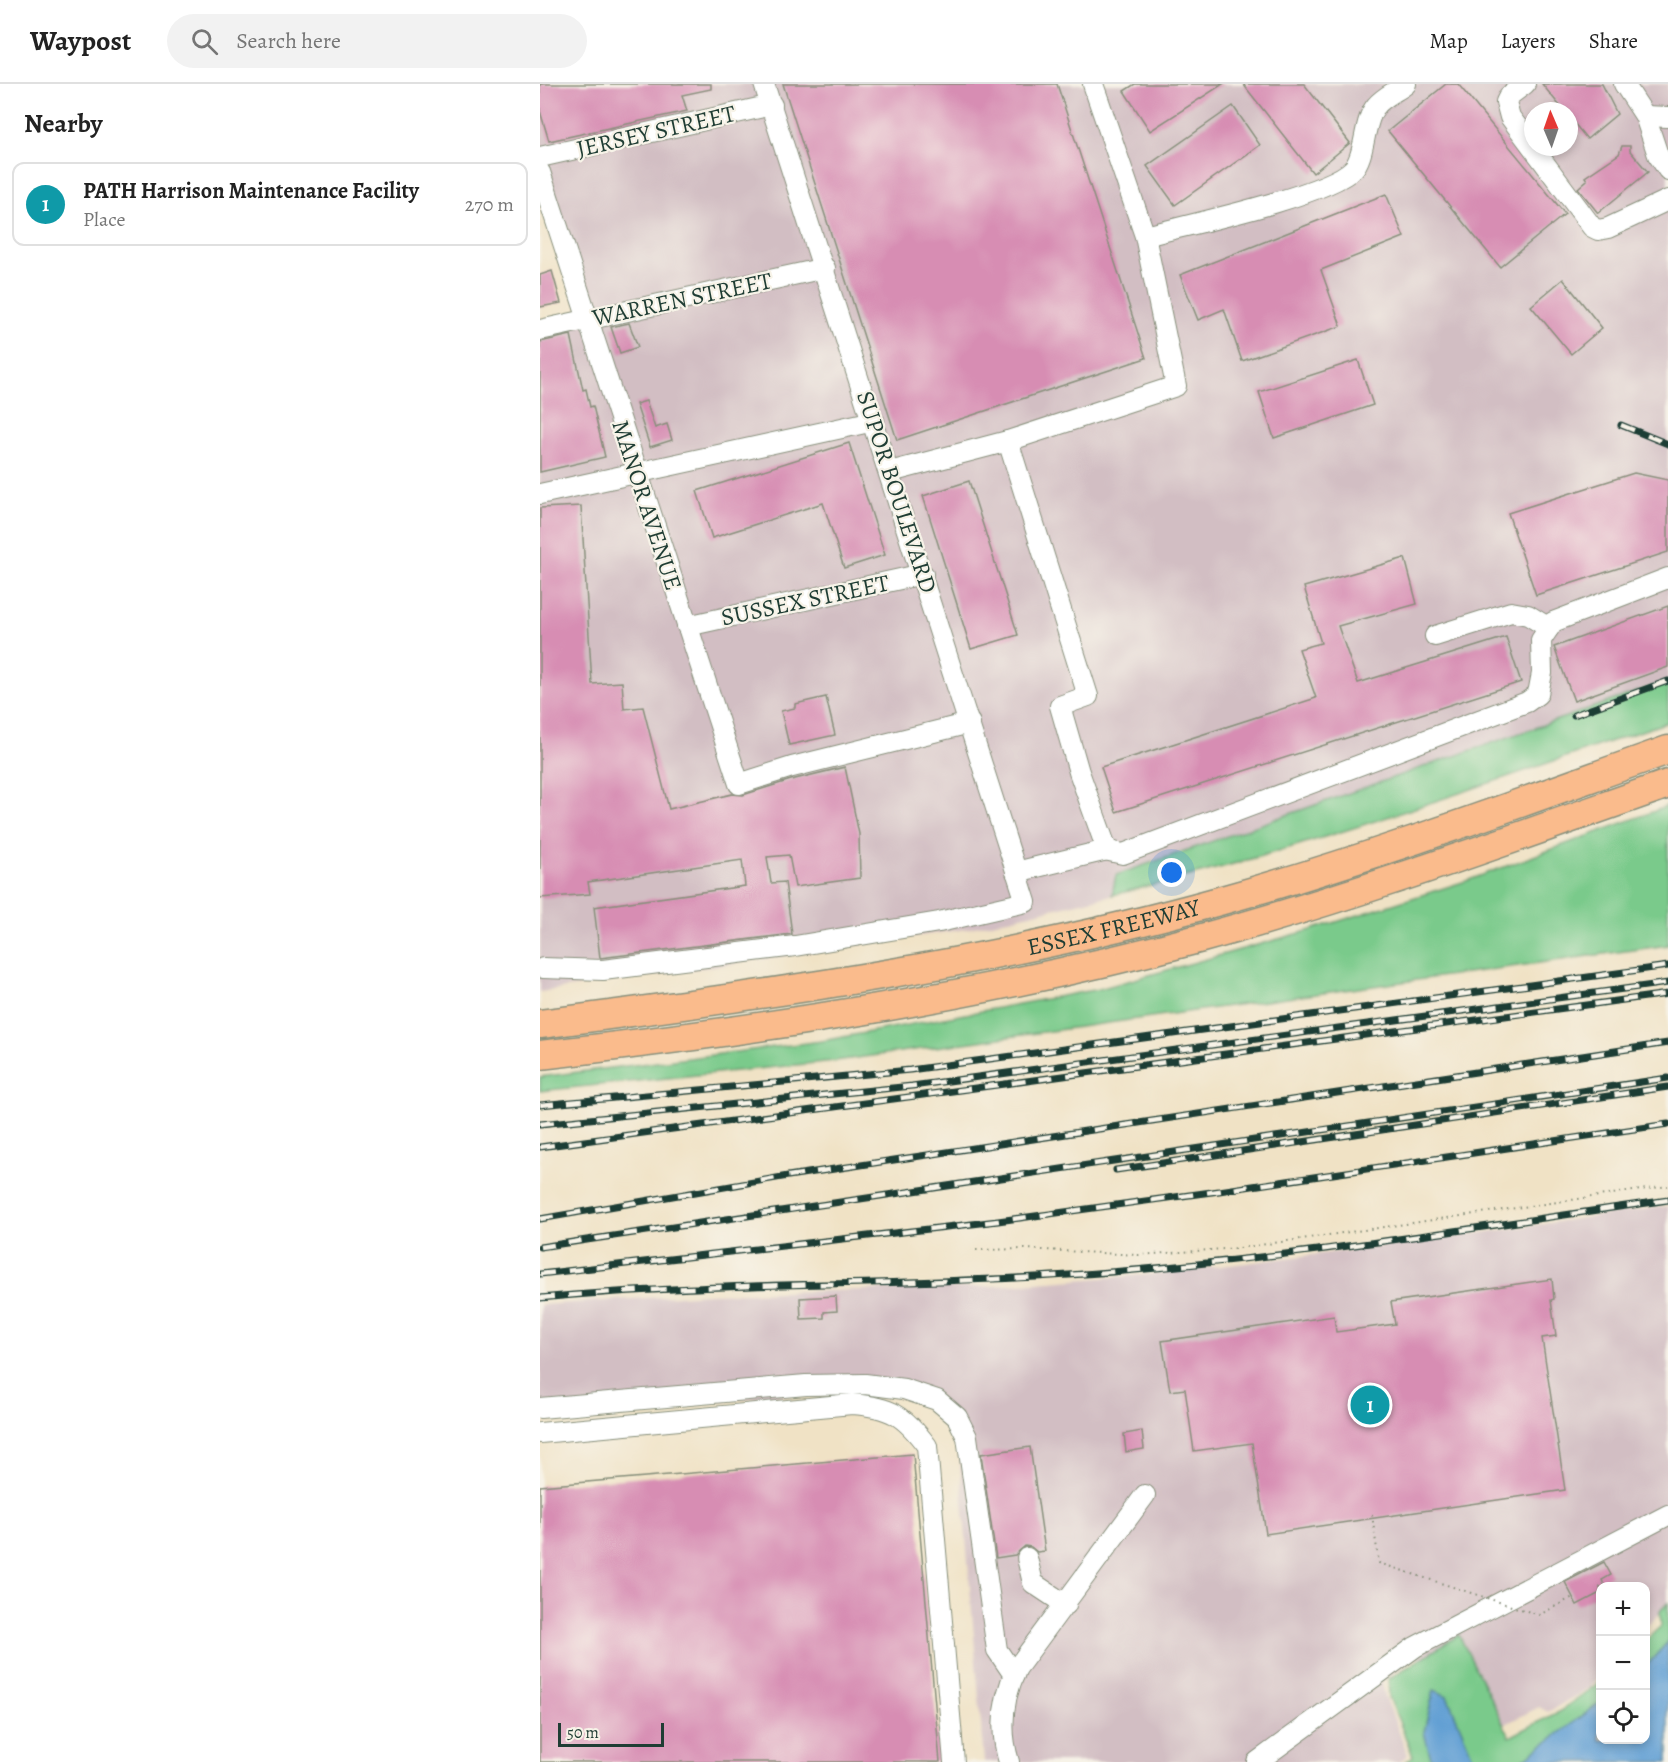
<!DOCTYPE html>
<meta charset="utf-8">
<style>
body{margin:0;font-family:Alegreya,serif;background:#f2f2f2;color:#222}
.controls{position:absolute;right:18px;bottom:18px;display:grid;overflow:hidden;border-radius:12px;box-shadow:0 3px 9px #0003}
.controls button{width:54px;height:54px;display:grid;place-items:center;padding:0;border:0;border-bottom:2px solid #e0e0e0;background:#fff;color:#222;font:30px sans-serif}
.compass{position:absolute;left:984px;top:18px;width:54px;height:54px;border-radius:50%;background:#fff;box-shadow:0 3px 9px #0003;rotate:358deg}
.scale{position:absolute;left:18px;bottom:15px;width:106px;box-sizing:border-box;padding-left:6px;border:3px solid #1f3d34;border-top:0;font-size:16px;line-height:21px;white-space:nowrap;color:#1f3d34;-webkit-text-stroke:4px #f7f3e8;paint-order:stroke}
.you{position:absolute;left:632px;top:789px;width:21px;height:21px;margin:-15px;border:4px solid #fff;border-radius:50%;background:#1a73e8;box-shadow:0 0 0 9px #1a73e833}
.badge{display:grid;place-items:center;width:39px;height:39px;border-radius:50%;background:#111827;color:#fff;font-size:20px;font-weight:700}
.pin{position:absolute;translate:-50% -50%;border:3px solid #fff;box-shadow:0 2px 6px #0006}
.list{margin:0;padding:0;list-style:none}
h2{display:flex;justify-content:space-between;align-items:center;height:78px;margin:0;padding:0 24px;font-size:26px}
h2 small{font-size:20px;font-weight:400;color:#767676}
.list li{display:grid;grid-template-columns:39px 1fr auto;gap:18px;align-items:center;box-sizing:border-box;height:84px;margin:0 12px 12px;padding:0 12px;border:2px solid #e0e0e0;border-radius:12px}
.list b{display:block;font-size:22px;white-space:nowrap}
.list p{margin:0;font-size:20px;white-space:nowrap;color:#767676}
.list em{font-size:20px;font-style:normal;color:#767676}
.icon{flex:none;width:33px;height:33px;fill:none;stroke:currentColor;stroke-width:2;stroke-linecap:round;stroke-linejoin:round}
.map{position:relative;flex:none;width:1128px;height:1678px;overflow:hidden}
header{display:flex;align-items:center;gap:36px;box-sizing:border-box;height:84px;padding:0 30px;background:#fff;border-bottom:2px solid #e0e0e0}
header strong{font-size:28px}
nav{display:flex;gap:33px;margin-inline-start:auto;font-size:21px}
.search{width:420px;height:54px;background:#f2f2f2;display:flex;align-items:center;gap:15px;box-sizing:border-box;padding:0 21px;border-radius:33px;color:#767676;font-size:22px}
main{display:flex}
aside{flex:1;background:#fff}
.map>svg:first-child{display:block}
</style>
<header>
<strong>Waypost</strong>
<div class="search"><svg class="icon" aria-label="search" viewBox="0 0 24 24"><circle cx="10" cy="10" r="6"/><path d="M15 15l6 6"/></svg>Search here</div>
<nav><a>Map</a><a>Layers</a><a>Share</a></nav>
</header>
<main>
<aside>
<h2>Nearby<small></small></h2>
<ul class="list">
<li><span class="badge" style="background:#0f9aa8">1</span><div><b>PATH Harrison Maintenance Facility</b><p>Place</p></div><em>270 m</em></li>
</ul>
</aside>
<div class="map">
<svg width="1128" height="1678" viewBox="0 0 1128 1678">
<rect width="100%" height="100%" fill="#f7f3e8"/>
<filter id="ink" filterUnits="userSpaceOnUse"><feTurbulence type="fractalNoise" baseFrequency=".0167" numOctaves="2"/><feDisplacementMap in="SourceGraphic" scale="12" xChannelSelector="R" yChannelSelector="G"/><feConvolveMatrix kernelMatrix="1 2 1 2 8 2 1 2 1" color-interpolation-filters="sRGB"/></filter>
<filter id="wash" filterUnits="userSpaceOnUse"><feTurbulence type="fractalNoise" baseFrequency=".008" numOctaves="4" result="noise"/><feDisplacementMap in="SourceGraphic" scale="24" xChannelSelector="R" yChannelSelector="G"/><feGaussianBlur stdDeviation="1.35" result="paint"/><feColorMatrix in="noise" values="0 0 0 0 0 0 0 0 0 0 0 0 0 0 0 0 0 1.4 0 .05"/><feComposite in="paint" operator="in"/></filter>
<g filter="url(#wash)">
<rect width="100%" height="100%" fill="#f0e2c5"/>
<g fill="#d2bec3" fill-rule="evenodd">
<path d="M 0,0 L 1128,0 L 1128,597 L 576,791 L 572,811 L 426,845 L 0,908 L 0,243 L 50,231 L 0,72 ZM 993,27 L 1029,27 L 1029,63 L 993,63 Z"/>
<path d="M 1128,1122 L 1128,1521 L 1106,1543 L 1106,1502 L 1060,1502 L 1060,1590 L 1049,1604 L 1008,1628 L 999,1623 L 960,1643 L 901,1579 L 875,1573 L 842,1597 L 845,1612 L 868,1671 L 859,1678 L 444,1678 L 418,1354 L 406,1335 L 390,1322 L 352,1311 L 291,1308 L 0,1331 L 0,1221 L 168,1210 L 442,1203 L 615,1190 L 870,1159 Z"/>
</g>
<g fill="#7aca8b" stroke="#4c8460" stroke-width="1.5">
<path d="M 1128,597 L 1128,638 C 944,700 761,768 572,811 L 576,791 Z"/>
<path d="M 1128,722 L 1128,861 L 295,977 L 0,1007 L 0,993 L 282,957 L 559,905 L 771,846 L 929,796 Z"/>
<path d="M 1128,1519 L 1128,1558 L 1106,1582 L 1106,1556 L 1121,1542 L 1120,1527 Z"/>
<path d="M 919,1551 L 970,1653 L 1020,1627 L 1060,1598 L 1060,1619 L 980,1678 L 935,1678 L 907,1612 L 894,1606 L 884,1648 L 892,1678 L 865,1678 L 873,1672 L 849,1613 L 848,1595 Z"/>
</g>
<g fill="#64a0d4" stroke="#426e84" stroke-width="1.5">
<path d="M 1128,1558 L 1128,1678 L 980,1678 L 1060,1619 L 1060,1656 L 1106,1656 L 1106,1582 Z"/>
<path d="M 894,1606 L 907,1612 L 935,1678 L 892,1678 L 884,1648 Z"/>
</g>
<g id="blocks">
<g fill="#d78db3">
<path d="M 0,0 L 171,0 L 171,5 L 142,11 L 147,27 L 9,57 L 0,27 Z"/>
<path d="M 243,0 L 517,0 L 606,274 L 357,356 Z"/>
<path d="M 595,0 L 683,0 L 610,47 L 584,7 Z"/>
<path d="M 703,0 L 764,0 L 810,59 L 773,89 Z"/>
<path d="M 906,0 L 918,0 L 1025,130 L 960,183 L 848,47 Z"/>
<path d="M 1002,0 L 1062,0 L 1077,30 L 1047,55 L 1029,33 L 1029,27 L 1024,27 Z"/>
<path d="M 693,22 L 720,61 L 635,121 L 607,82 Z"/>
<path d="M 1082,62 L 1090,62 L 1090,67 L 1108,88 L 1058,129 L 1038,104 L 1047,96 L 1045,93 L 1079,70 Z"/>
<path d="M 846,110 L 864,153 L 781,186 L 801,242 L 702,277 L 684,225 L 658,236 L 640,191 Z"/>
<path d="M 12,187 L 21,219 L 0,223 L 0,191 Z"/>
<path d="M 1023,195 L 1062,244 L 1031,270 L 991,222 Z"/>
<path d="M 89,239 L 98,263 L 80,269 L 71,243 Z"/>
<path d="M 31,251 L 43,306 L 46,305 L 50,323 L 53,322 L 65,373 L 0,388 L 0,258 Z"/>
<path d="M 818,276 L 833,321 L 734,354 L 719,308 Z"/>
<path d="M 106,317 L 115,344 L 127,340 L 132,356 L 110,363 L 96,320 Z"/>
<path d="M 309,359 L 345,471 L 304,484 L 283,419 L 172,454 L 157,407 Z"/>
<path d="M 1094,389 L 1128,396 L 1128,468 L 996,511 L 968,429 Z"/>
<path d="M 429,397 L 478,551 L 431,565 L 383,412 Z"/>
<path d="M 41,422 L 52,600 L 82,598 L 84,625 L 103,623 L 129,725 L 192,710 L 203,711 L 251,696 L 305,683 L 319,750 L 320,794 L 255,803 L 249,771 L 227,773 L 231,799 L 245,798 L 252,850 L 60,874 L 54,823 L 205,802 L 202,776 L 48,798 L 50,810 L 0,814 L 0,424 Z"/>
<path d="M 865,474 L 877,520 L 798,542 L 818,599 L 966,553 L 981,598 L 576,728 L 561,683 L 776,614 L 759,565 L 781,559 L 764,503 Z"/>
<path d="M 1128,522 L 1128,583 L 1034,617 L 1014,563 Z"/>
<path d="M 286,613 L 295,651 L 249,661 L 241,627 L 255,624 L 255,620 Z"/>
<path d="M 1012,1195 L 1014,1215 L 1011,1216 L 1016,1252 L 1002,1254 L 1025,1406 L 726,1450 L 712,1359 L 654,1367 L 645,1305 L 630,1307 L 622,1257 L 794,1232 L 796,1248 L 855,1240 L 851,1218 Z"/>
<path d="M 296,1212 L 297,1227 L 284,1228 L 284,1234 L 261,1235 L 260,1214 Z"/>
<path d="M 602,1347 L 604,1365 L 586,1368 L 584,1350 Z"/>
<path d="M 490,1363 L 505,1467 L 497,1468 L 491,1463 L 485,1462 L 475,1471 L 456,1474 L 441,1370 Z"/>
<path d="M 373,1370 L 400,1678 L 0,1678 L 0,1402 Z"/>
<path d="M 1064,1478 L 1071,1491 L 1062,1496 L 1065,1503 L 1060,1503 L 1060,1509 L 1037,1521 L 1025,1498 Z"/>
</g>
</g>
</g>
<g filter="url(#ink)">
<use href="#blocks" fill-opacity="0" stroke="#88907c" stroke-width="1.5"/>
<g fill="none" stroke-linecap="round" stroke-linejoin="round">
<g stroke="#88907c" stroke-width="22">
<g id="minor">
<path d="M 985,0 L 969,12 L 966,18 L 970,33 L 1052,143 L 1058,146 L 1068,144 L 1128,116"/>
<path d="M 1084,0 L 1105,32 L 1118,71 L 1128,86"/>
<path d="M 1105,32 L 1128,33"/>
<path d="M 0,73 L 232,21"/>
<path d="M 0,88 L 199,700 L 252,683 L 430,639"/>
<path d="M 605,152 C 648,141 788,111 813,85 C 826,72 823,37 836,22 C 843,13 857,7 866,0"/>
<path d="M 0,246 L 285,184"/>
<path d="M 468,357 L 636,302 L 605,152 L 553,0"/>
<path d="M 350,388 L 468,357 L 548,612 L 520,622 L 539,688 L 567,766 L 476,788"/>
<path d="M 0,410 L 334,337"/>
<path d="M 147,542 L 383,490"/>
<path d="M 895,552 L 971,528 L 988,531 L 1009,544"/>
<path d="M 565,766 L 583,770 L 987,618 L 998,610 L 1002,589 L 1001,556 L 1013,538 L 1128,494"/>
<path d="M 3,884 L 63,886 L 255,862 L 399,838 L 486,818 L 224,0"/>
<path d="M 0,1324 L 266,1301 L 325,1300 L 364,1305 L 397,1316 L 417,1333 L 427,1353 L 457,1566 L 474,1591"/>
<path d="M 0,1349 L 312,1320 C 351,1323 364,1331 387,1362 L 414,1678"/>
<path d="M 487,1474 L 493,1499 L 526,1521"/>
<path d="M 469,1678 C 459,1645 462,1615 477,1584 L 605,1411"/>
<path d="M 717,1678 L 875,1563 L 1128,1431"/>
</g>
</g>
<g stroke="#88907c" stroke-width="31">
<g id="highway">
<path id="s1" d="M 0,940 C 228,911 456,879 679,817 C 831,775 979,719 1128,666"/>
<path d="M 0,971 C 222,946 445,912 662,854 C 820,811 974,754 1128,700"/>
</g>
</g>
<path stroke="#88907c" stroke-width="2" stroke-dasharray="1.5 4.5" stroke-linecap="butt" d="M 436,1166 L 485,1165 L 598,1171 L 699,1164 L 1128,1102"/>
<use href="#minor" stroke="#fff" stroke-width="20"/>
<use href="#highway" stroke="#fabb8c" stroke-width="28"/>
<g stroke="#1f3d34" stroke-width="7">
<g id="rail">
<path d="M 1081,341 L 1128,360"/>
<path d="M 1034,631 L 1128,597"/>
<path d="M 0,1021 L 370,986 L 1128,882"/>
<path d="M 0,1040 L 372,1002 L 1128,899"/>
<path d="M 0,1063 L 1128,910"/>
<path d="M 576,1086 L 1128,1003"/>
<path d="M 0,1135 L 248,1092 L 1128,959"/>
<path d="M 0,1163 L 1128,994"/>
<path d="M 0,1190 L 458,1137 L 679,1107 L 1128,1040"/>
<path d="M 0,1214 C 176,1197 353,1203 529,1191 C 730,1178 929,1144 1128,1116"/>
</g>
</g>
<use href="#rail" stroke="#f7f3e8" stroke-width="4.5" stroke-dasharray="14" stroke-linecap="butt"/>
<path stroke="#88907c" stroke-width="2" stroke-dasharray="1.5 4.5" stroke-linecap="butt" d="M 832,1431 L 839,1479 L 999,1531 L 1033,1513"/>
</g>
</g>
<g text-anchor="middle" dominant-baseline="central" stroke-width="4.5" stroke-linejoin="round" paint-order="stroke">
<g font-size="24" fill="#1f3d34" stroke="#f7f3e8">
<text transform="translate(116 47) rotate(-13)">JERSEY STREET</text>
<text transform="translate(142 215) rotate(-12)">WARREN STREET</text>
<text transform="translate(357 408) rotate(72)">SUPOR BOULEVARD</text>
<text transform="translate(107 421) rotate(72)">MANOR AVENUE</text>
<text transform="translate(265 516) rotate(-12)">SUSSEX STREET</text>
<text stroke="none"><textPath href="#s1" startOffset="582">ESSEX FREEWAY</textPath></text>
</g>
</g>
</svg>
<div class="controls">
<button>+</button>
<button>−</button>
<button><svg class="icon" aria-label="locate" viewBox="0 0 24 24"><circle cx="12" cy="12" r="6"/><path d="M12 2v4M12 18v4M2 12h4M18 12h4"/></svg></button>
</div>
<svg class="compass" viewBox="-18 -18 36 36"><path d="M0-13l5 13h-10z" fill="#e53935"/><path d="M0 13l5-13h-10z" fill="#767676"/></svg>
<div class="scale">50 m</div>
<div class="you"></div>
<div class="pin badge" style="left:830px;top:1321px;background:#0f9aa8">1</div>
</div>
</main>
